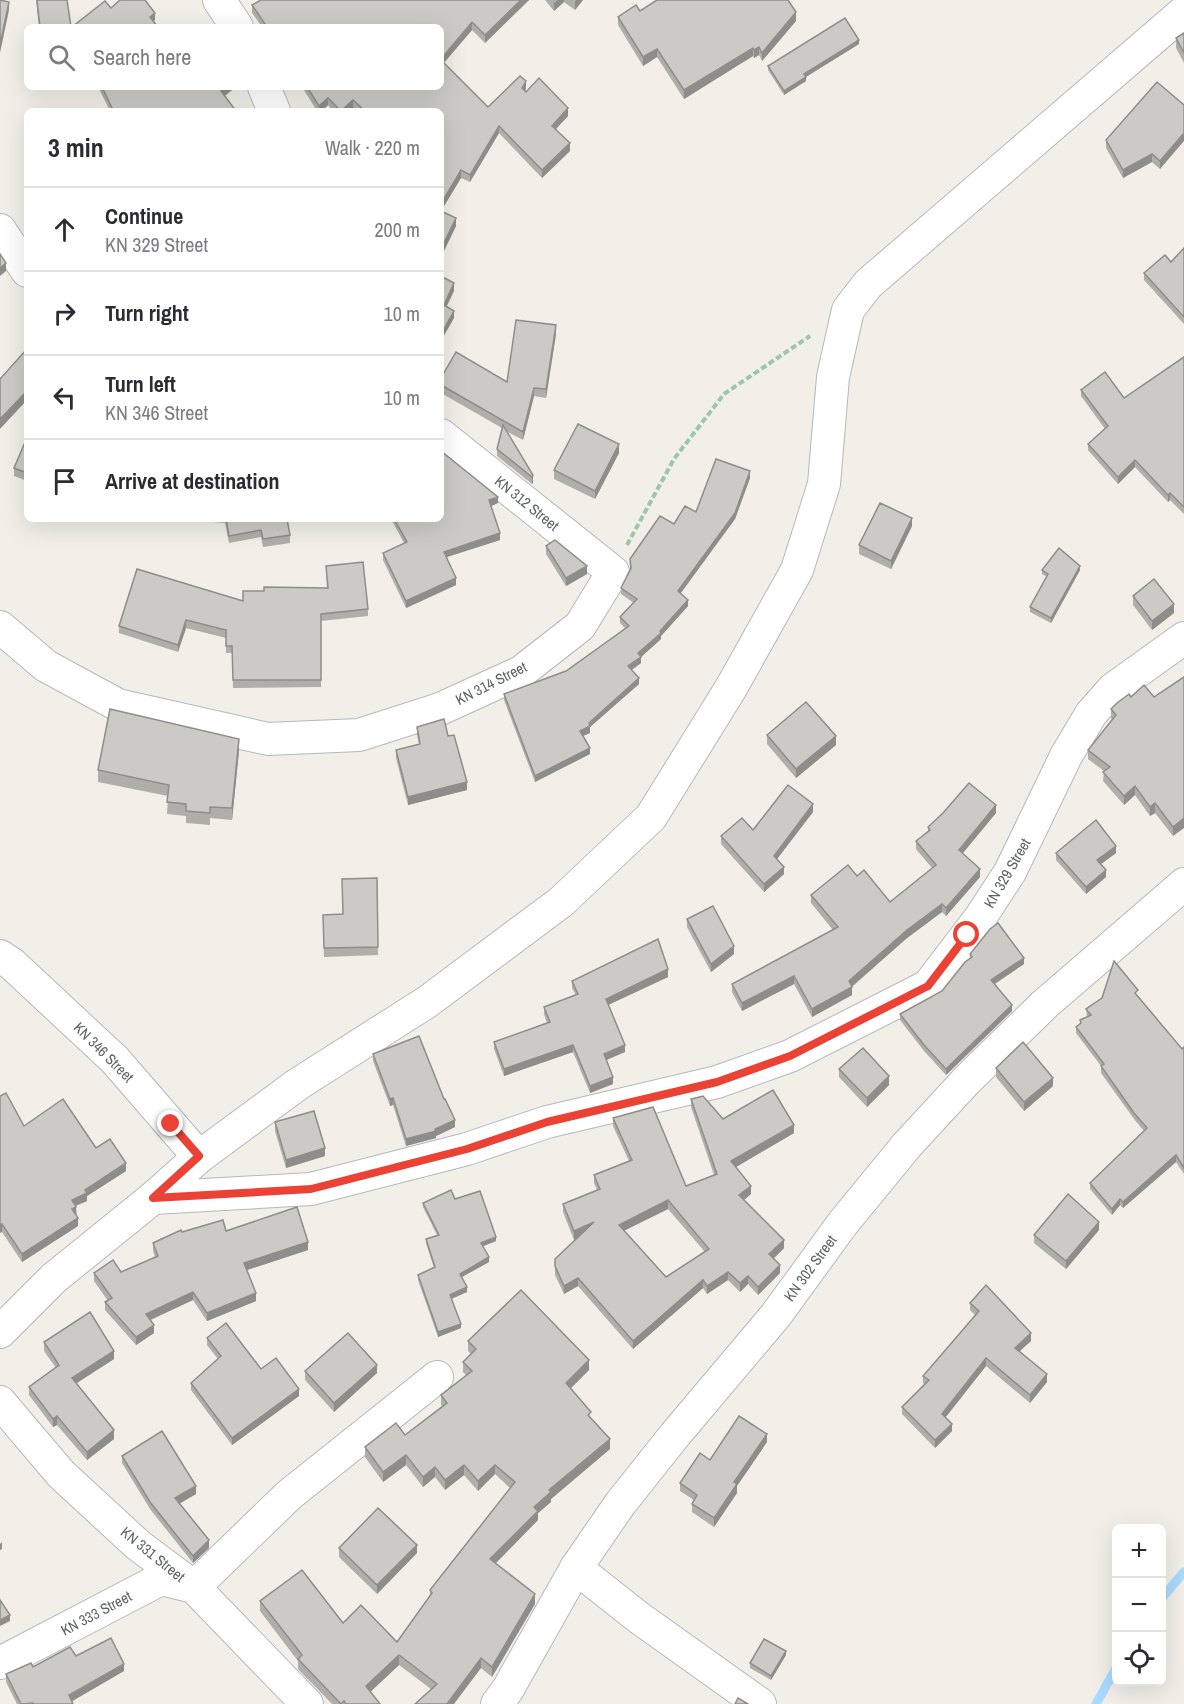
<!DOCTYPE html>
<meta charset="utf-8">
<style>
body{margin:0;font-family:"Archivo Narrow",sans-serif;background:#f7f7f7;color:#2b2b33}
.controls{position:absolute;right:18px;bottom:18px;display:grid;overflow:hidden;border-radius:9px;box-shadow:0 6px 24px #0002}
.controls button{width:54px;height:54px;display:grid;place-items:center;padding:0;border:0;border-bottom:2px solid #e1e1e2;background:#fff;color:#2b2b33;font:30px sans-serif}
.stop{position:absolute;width:18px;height:18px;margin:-14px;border:4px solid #ea4335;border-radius:50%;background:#fff}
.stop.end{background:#ea4335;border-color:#fff;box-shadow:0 2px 6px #0008}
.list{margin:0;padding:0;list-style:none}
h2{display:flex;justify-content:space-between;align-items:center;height:78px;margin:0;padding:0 24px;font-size:26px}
h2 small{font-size:20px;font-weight:400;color:#7c7c81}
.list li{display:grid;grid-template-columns:39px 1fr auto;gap:18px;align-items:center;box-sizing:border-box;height:84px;padding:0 24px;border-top:2px solid #e1e1e2}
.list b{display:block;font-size:22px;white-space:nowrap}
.list p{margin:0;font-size:20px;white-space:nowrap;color:#7c7c81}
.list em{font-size:20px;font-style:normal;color:#7c7c81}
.icon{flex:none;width:33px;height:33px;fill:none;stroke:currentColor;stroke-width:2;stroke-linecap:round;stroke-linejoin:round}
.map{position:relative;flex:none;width:1184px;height:1704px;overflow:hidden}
.search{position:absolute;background:#fff;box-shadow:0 6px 24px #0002;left:24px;top:24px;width:420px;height:66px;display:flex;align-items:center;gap:15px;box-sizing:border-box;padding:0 21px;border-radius:9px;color:#7c7c81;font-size:22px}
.panel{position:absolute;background:#fff;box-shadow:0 6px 24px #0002;left:24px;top:108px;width:420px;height:414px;border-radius:9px}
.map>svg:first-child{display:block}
</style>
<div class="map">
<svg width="1184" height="1704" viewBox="0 0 1184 1704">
<rect width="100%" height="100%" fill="#f1efe8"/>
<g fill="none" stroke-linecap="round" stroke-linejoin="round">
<g stroke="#aadaff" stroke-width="9">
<path d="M 1162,1598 L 1184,1572"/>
<path d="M 1096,1704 L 1116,1668"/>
</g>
<g stroke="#b5b8bc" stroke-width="34">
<g id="minor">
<path d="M 219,0 L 237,27"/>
<path d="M 264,87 L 274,111"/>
<path d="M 0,230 L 27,271"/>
<path d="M 0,627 L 46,666 L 118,705 L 268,739 L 359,735 L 440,709 L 521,672 L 580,626 L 613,572 L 441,435"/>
<path d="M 0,956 L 12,964 L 115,1060 L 199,1157"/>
<path d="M 153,1198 L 311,1189 L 467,1149 L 547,1122 L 717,1082 L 790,1056 L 928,986 L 980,918 L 1010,872 L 1066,756 L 1091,714 L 1113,689 L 1184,638"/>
<path d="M 0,1332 L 54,1278 L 153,1198 L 199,1157 L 298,1084 L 427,1002 L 561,902 L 651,817 L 731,688 L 797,570 L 824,484 L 833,377 L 848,310 L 868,284 L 1184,12"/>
<path d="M 0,1402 L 61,1474 L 138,1545 L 194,1587 L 307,1704"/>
<path d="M 576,1568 L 638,1617 L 760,1704"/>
<path d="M 0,1663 L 161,1579 L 194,1587 L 289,1495 L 437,1377"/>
<path d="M 497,1704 L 508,1689 L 576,1568 L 620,1504 L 674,1436 L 776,1315 L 843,1223 L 907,1145 L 967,1080 L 1045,1004 L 1184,884"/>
</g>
</g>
<path stroke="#9cc7a9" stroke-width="4" stroke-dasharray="6 3" stroke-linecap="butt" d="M 627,545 L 674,459 L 724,394 L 810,336"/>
<use href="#minor" stroke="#fff" stroke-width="32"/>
</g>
<g fill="#afaea9" fill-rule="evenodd">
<path d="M 36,0 L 67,0 L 71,27 L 39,27 Z"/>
<path d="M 529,0 L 485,43 L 472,30 L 444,63 L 488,107 L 526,89 L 525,91 L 568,116 L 556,129 L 570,151 L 542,178 L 499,133 L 470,182 L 461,178 L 441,211 L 456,226 L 441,257 L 441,111 L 357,111 L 353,108 L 349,111 L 333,111 L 328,105 L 322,111 L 317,111 L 302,87 L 441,87 L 441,27 L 262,27 L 252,13 L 252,5 Z"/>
<path d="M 545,0 L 583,0 L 575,10 L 564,2 L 554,11 Z"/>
<path d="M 640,11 L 796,21 L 762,61 L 759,55 L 754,58 L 753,56 L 684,99 L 657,57 L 643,66 L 618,25 L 618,17 Z"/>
<path d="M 1184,33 L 1184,63 L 1176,48 L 1176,38 Z"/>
<path d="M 859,44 L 806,77 L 806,81 L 784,95 L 768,70 L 768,66 Z"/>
<path d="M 98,87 L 236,87 L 110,111 Z"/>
<path d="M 1184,105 L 1160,169 L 1152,162 L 1123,178 L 1106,148 L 1106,140 Z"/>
<path d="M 1184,248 L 1184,324 L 1144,280 L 1144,273 L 1171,262 Z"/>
<path d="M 556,334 L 546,398 L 534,396 L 523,440 L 506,431 L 533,475 L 533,483 L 532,484 L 497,456 L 497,449 L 502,428 L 441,393 L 441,378 L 507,382 Z"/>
<path d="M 1184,357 L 1184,514 L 1170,500 L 1168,502 L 1135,467 L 1118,484 L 1088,450 L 1088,444 L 1105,429 L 1081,396 L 1081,390 L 1124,398 Z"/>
<path d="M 27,440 L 27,481 L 14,476 L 14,468 Z"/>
<path d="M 619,453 L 595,499 L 554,479 L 554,470 Z"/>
<path d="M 750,478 L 735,519 L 680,593 L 688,606 L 661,636 L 661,639 L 641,657 L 641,663 L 632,670 L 639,684 L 590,727 L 590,733 L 583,736 L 590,754 L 535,782 L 504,700 L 504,694 L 566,671 L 625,628 L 620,623 L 620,617 L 634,603 L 621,594 L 621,588 L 630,569 L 630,559 L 674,524 Z"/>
<path d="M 498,503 L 491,506 L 500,540 L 446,557 L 456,585 L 406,608 L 383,560 L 383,553 L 404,543 L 391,519 L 441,519 Z"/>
<path d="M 173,519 L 287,519 L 290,535 L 290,543 L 263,547 L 261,537 L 229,543 L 225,523 Z"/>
<path d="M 912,526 L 891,569 L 859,554 L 859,545 Z"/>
<path d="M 546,546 L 587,574 L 566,586 L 546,554 Z"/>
<path d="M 326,566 L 368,609 L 368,616 L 321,621 L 321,687 L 233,688 L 232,653 L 226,653 L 226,638 L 186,628 L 178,652 L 119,633 L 119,626 L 243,601 L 264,591 L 327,588 Z"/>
<path d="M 1042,570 L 1080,570 L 1051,623 L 1030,612 L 1030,607 L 1047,577 L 1042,574 Z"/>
<path d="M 1133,596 L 1174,613 L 1152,630 L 1133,605 Z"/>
<path d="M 1184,677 L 1173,836 L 1155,813 L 1150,816 L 1135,795 L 1124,805 L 1103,781 L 1104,771 L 1088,759 L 1088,750 L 1112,719 L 1111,718 L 1111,709 L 1131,697 L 1154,697 Z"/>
<path d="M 417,727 L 448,736 L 467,790 L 408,805 L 396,758 L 396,750 L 419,744 L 417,735 Z"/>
<path d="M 767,735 L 836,745 L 796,778 L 767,744 Z"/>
<path d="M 239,751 L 232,820 L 210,818 L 210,825 L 186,823 L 186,816 L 167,814 L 168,796 L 98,782 L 98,770 Z"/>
<path d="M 813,812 L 777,859 L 784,874 L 764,892 L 721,844 L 721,836 L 753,830 Z"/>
<path d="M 996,813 L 962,853 L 980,877 L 946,916 L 942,912 L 907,938 L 852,987 L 852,995 L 812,1017 L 794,984 L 742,1011 L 732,992 L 732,984 L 833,930 L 811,903 L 811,895 L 857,876 L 890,902 L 932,868 L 916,849 L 916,841 L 928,831 L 928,827 Z"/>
<path d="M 1056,853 L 1116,853 L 1101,864 L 1106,877 L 1086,894 L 1056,860 Z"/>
<path d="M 377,878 L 378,955 L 324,957 L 323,915 L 343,914 Z"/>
<path d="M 687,919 L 734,954 L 711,972 L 687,927 Z"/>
<path d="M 970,954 L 1024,964 L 995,984 L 1012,1011 L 946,1075 L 924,1051 L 900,1020 L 900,1014 L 942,991 L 970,958 Z"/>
<path d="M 668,977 L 608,1005 L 625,1052 L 606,1060 L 613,1084 L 590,1093 L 573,1052 L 504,1076 L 494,1049 L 494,1042 L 547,1023 L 544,1014 L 544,1007 L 576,995 L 572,988 L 572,981 Z"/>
<path d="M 1138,996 L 1182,1049 L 1184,1047 L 1184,1174 L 1176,1162 L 1123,1208 L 1120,1205 L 1112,1215 L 1090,1189 L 1090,1183 L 1144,1131 L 1134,1119 L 1101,1073 L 1101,1066 L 1076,1033 L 1076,1027 L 1080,1024 L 1080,1020 L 1087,1017 L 1086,1009 Z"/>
<path d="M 373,1054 L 444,1099 L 455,1127 L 436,1136 L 436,1138 L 406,1146 L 393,1105 L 390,1106 L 373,1061 Z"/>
<path d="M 996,1068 L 1053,1086 L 1024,1111 L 996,1077 Z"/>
<path d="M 839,1069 L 889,1085 L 867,1107 L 839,1077 Z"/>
<path d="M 0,1096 L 24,1126 L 96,1148 L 126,1171 L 87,1196 L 87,1201 L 76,1206 L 78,1226 L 22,1262 L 2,1232 Z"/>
<path d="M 691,1099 L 723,1119 L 794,1133 L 736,1167 L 751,1194 L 744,1200 L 784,1248 L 774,1258 L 780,1273 L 758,1295 L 748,1284 L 740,1292 L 728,1280 L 707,1294 L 703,1288 L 633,1349 L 578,1286 L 564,1294 L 555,1275 L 555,1259 L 577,1238 L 574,1240 L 563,1212 L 563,1204 L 597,1190 L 594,1183 L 594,1175 L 629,1161 L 613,1126 L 613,1118 L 686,1186 L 714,1175 L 691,1107 ZM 668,1209 L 705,1252 L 666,1277 L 624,1231 Z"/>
<path d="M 275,1122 L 325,1156 L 286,1168 L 275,1131 Z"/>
<path d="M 455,1199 L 496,1241 L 483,1246 L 489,1262 L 462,1277 L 467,1292 L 452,1299 L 461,1328 L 438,1337 L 418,1280 L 418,1275 L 434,1268 L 426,1243 L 426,1239 L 437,1235 L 423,1207 L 423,1203 Z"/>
<path d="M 1099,1230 L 1066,1269 L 1034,1243 L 1034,1235 Z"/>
<path d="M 226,1231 L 308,1250 L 247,1270 L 256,1301 L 207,1321 L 193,1300 L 150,1320 L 154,1333 L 136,1345 L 105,1310 L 105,1302 L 108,1301 L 94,1281 L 94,1273 L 121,1272 L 155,1257 L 153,1251 L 153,1243 L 182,1232 Z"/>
<path d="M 970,1303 L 1031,1341 L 1020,1351 L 1047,1382 L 1030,1403 L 986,1366 L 945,1417 L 952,1431 L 935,1448 L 902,1414 L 902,1407 L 925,1385 L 923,1383 L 923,1376 L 975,1315 L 970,1310 Z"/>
<path d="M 207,1338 L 299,1396 L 232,1445 L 191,1390 L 191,1383 L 218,1359 L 207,1345 Z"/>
<path d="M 468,1341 L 589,1370 L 571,1388 L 591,1418 L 610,1449 L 551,1499 L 551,1502 L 538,1513 L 538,1520 L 496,1563 L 535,1604 L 492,1677 L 481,1668 L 431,1689 L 399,1665 L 370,1692 L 380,1704 L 332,1704 L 298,1669 L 298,1661 L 260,1611 L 260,1601 L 343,1623 L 397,1642 L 430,1596 L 430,1590 L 510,1488 L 495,1474 L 478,1491 L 464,1475 L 445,1490 L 435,1477 L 423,1487 L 406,1465 L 383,1482 L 365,1457 L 365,1447 L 405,1435 L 442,1406 L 441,1405 L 441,1395 L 466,1375 L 463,1372 L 463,1362 L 471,1354 L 468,1351 Z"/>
<path d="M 44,1342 L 114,1359 L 77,1383 L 114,1439 L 87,1460 L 57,1425 L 53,1427 L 29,1395 L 29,1387 L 56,1368 L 44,1351 Z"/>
<path d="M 305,1371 L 377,1373 L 334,1412 L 305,1380 Z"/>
<path d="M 767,1442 L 737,1486 L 737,1493 L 714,1527 L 692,1512 L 692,1504 L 694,1500 L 680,1491 L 680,1483 L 710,1460 Z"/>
<path d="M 122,1456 L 196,1494 L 179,1504 L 209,1548 L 193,1563 L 150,1509 L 122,1463 Z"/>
<path d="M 339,1548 L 417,1553 L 377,1594 L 339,1557 Z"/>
<path d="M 786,1655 L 771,1680 L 750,1668 L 750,1663 Z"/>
<path d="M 76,1656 L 124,1671 L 72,1701 L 73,1704 L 17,1704 L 6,1682 L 6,1674 Z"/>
</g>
<g fill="#8f8d8a">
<path d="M 521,0 L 529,0 L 485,43 L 485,35 Z"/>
<path d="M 558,0 L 564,0 L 564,2 L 554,11 L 554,3 Z"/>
<path d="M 576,0 L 583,0 L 575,10 L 575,2 Z"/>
<path d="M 9,2 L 9,10 L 0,53 L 0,45 Z"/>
<path d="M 796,12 L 796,21 L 762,61 L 762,53 Z"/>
<path d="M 155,13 L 155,20 L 150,25 L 150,17 Z"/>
<path d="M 472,22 L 472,30 L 441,66 L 441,59 Z"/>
<path d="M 859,40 L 859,44 L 804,78 L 804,74 Z"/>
<path d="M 759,47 L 759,55 L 754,58 L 754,50 Z"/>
<path d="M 753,48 L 753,56 L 684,99 L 684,90 Z"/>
<path d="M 657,49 L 657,57 L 643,66 L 643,57 Z"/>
<path d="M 806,77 L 806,81 L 784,95 L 784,91 Z"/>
<path d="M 526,81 L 526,89 L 522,96 L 522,88 Z"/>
<path d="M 226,87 L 236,87 L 221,99 L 221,91 Z"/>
<path d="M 328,98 L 328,105 L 322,111 L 319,111 L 319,106 Z"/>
<path d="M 353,100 L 353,108 L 349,111 L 341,111 Z"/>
<path d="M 568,108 L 568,116 L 552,133 L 552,126 Z"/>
<path d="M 499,126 L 499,133 L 470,182 L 470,175 Z"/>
<path d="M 1184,133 L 1184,141 L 1160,169 L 1160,161 Z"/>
<path d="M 570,143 L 570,151 L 542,178 L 542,170 Z"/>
<path d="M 1152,154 L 1152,162 L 1123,178 L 1123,170 Z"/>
<path d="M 461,170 L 461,178 L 441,211 L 441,204 Z"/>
<path d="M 456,218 L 456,226 L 441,257 L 441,249 Z"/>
<path d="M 6,263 L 6,271 L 0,276 L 0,268 Z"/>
<path d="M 454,283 L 454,291 L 444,312 L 444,305 Z"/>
<path d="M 454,311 L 454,318 L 441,341 L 441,334 Z"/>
<path d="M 556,325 L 556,334 L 546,398 L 546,389 Z"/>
<path d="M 534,388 L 534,396 L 523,440 L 523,432 Z"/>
<path d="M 27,391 L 27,400 L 0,429 L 0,419 Z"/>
<path d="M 619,444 L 619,453 L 595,499 L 595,491 Z"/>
<path d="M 1135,460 L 1135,467 L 1118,484 L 1118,477 Z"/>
<path d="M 750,471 L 750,478 L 735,519 L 678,597 L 678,591 Z"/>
<path d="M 533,475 L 533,483 L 532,484 L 532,477 Z"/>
<path d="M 1170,493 L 1170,500 L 1168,502 L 1168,495 Z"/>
<path d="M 498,497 L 498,503 L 489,507 L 489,500 Z"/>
<path d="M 912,518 L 912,526 L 891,569 L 891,561 Z"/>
<path d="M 500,533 L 500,540 L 444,558 L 444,552 Z"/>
<path d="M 587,566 L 587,574 L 566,586 L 566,578 Z"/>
<path d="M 1080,566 L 1080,570 L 1051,623 L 1051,618 Z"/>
<path d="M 456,578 L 456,585 L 406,608 L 406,601 Z"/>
<path d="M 688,600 L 688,606 L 661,636 L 661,639 L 640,658 L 641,657 L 641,663 L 628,672 L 628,666 L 638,653 Z"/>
<path d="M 1174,604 L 1174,613 L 1152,630 L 1152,621 Z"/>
<path d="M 186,620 L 186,628 L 178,652 L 178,645 Z"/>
<path d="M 639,678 L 639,684 L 590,727 L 590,733 L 580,737 L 580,731 Z"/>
<path d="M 836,736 L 836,745 L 796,778 L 796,769 Z"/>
<path d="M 239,739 L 239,751 L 232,820 L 232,808 Z"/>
<path d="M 590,748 L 590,754 L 535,782 L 535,776 Z"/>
<path d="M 467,782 L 467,790 L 408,805 L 408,797 Z"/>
<path d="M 1135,786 L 1135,795 L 1124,805 L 1124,796 Z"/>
<path d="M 1155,803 L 1155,813 L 1150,816 L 1150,807 Z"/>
<path d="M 813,804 L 813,812 L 774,863 L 774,856 Z"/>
<path d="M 996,805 L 996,813 L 959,858 L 959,850 Z"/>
<path d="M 1184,818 L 1184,828 L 1173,836 L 1173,827 Z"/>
<path d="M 1116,846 L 1116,853 L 1097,867 L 1097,860 Z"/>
<path d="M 784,867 L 784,874 L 764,892 L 764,884 Z"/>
<path d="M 980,869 L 980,877 L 946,916 L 946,908 Z"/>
<path d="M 1106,870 L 1106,877 L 1086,894 L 1086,887 Z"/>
<path d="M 942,904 L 942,912 L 907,938 L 851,987 L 852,987 L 852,995 L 812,1017 L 812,1009 L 849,981 L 907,930 Z"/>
<path d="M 734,946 L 734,954 L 711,972 L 711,964 Z"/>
<path d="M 1024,958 L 1024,964 L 991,986 L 991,980 Z"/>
<path d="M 668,969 L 668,977 L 606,1006 L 606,999 Z"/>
<path d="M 794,976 L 794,984 L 742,1011 L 742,1003 Z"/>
<path d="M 1012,1005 L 1012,1011 L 946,1075 L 946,1069 Z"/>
<path d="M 573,1045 L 573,1052 L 504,1076 L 504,1069 Z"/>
<path d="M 625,1045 L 625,1052 L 604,1061 L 604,1054 Z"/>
<path d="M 889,1076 L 889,1085 L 867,1107 L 867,1098 Z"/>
<path d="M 613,1077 L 613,1084 L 590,1093 L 590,1086 Z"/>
<path d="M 1053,1078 L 1053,1086 L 1024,1111 L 1024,1102 Z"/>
<path d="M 393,1098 L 393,1105 L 390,1106 L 390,1099 Z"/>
<path d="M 455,1120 L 455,1127 L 436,1136 L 436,1138 L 406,1146 L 406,1139 L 435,1129 Z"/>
<path d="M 794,1125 L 794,1133 L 731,1170 L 731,1161 Z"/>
<path d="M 325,1148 L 325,1156 L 286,1168 L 286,1160 Z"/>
<path d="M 1176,1155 L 1176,1162 L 1123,1208 L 1123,1202 Z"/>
<path d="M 126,1163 L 126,1171 L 87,1196 L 87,1201 L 72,1207 L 72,1200 L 85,1190 Z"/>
<path d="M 751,1186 L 751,1194 L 739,1204 L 739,1195 Z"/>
<path d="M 1120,1199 L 1120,1205 L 1112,1215 L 1112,1209 Z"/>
<path d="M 668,1200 L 668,1209 L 619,1233 L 619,1225 Z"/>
<path d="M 76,1207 L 76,1214 L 72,1209 Z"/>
<path d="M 78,1218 L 78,1226 L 22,1262 L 22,1254 Z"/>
<path d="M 594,1222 L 594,1230 L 574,1240 L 574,1231 Z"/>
<path d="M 1099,1222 L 1099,1230 L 1066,1269 L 1066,1261 Z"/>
<path d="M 2,1224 L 2,1232 L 0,1233 L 0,1225 Z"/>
<path d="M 496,1237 L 496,1241 L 481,1247 L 481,1243 Z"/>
<path d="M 784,1240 L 784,1248 L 769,1263 L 769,1254 Z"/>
<path d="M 308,1242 L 308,1250 L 244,1271 L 244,1263 Z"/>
<path d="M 489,1257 L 489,1262 L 460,1278 L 460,1274 Z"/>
<path d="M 780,1265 L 780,1273 L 758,1295 L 758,1287 Z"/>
<path d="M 728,1272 L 728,1280 L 707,1294 L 707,1286 Z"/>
<path d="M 748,1276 L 748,1284 L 740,1292 L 740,1283 Z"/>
<path d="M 578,1278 L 578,1286 L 564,1294 L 564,1286 Z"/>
<path d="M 703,1280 L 703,1288 L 633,1349 L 633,1341 Z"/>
<path d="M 467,1287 L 467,1292 L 450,1299 L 450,1295 Z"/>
<path d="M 193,1292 L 193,1300 L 146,1322 L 146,1314 Z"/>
<path d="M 256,1293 L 256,1301 L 207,1321 L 207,1313 Z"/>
<path d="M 461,1324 L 461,1328 L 438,1337 L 438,1332 Z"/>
<path d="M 154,1325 L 154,1333 L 136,1345 L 136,1337 Z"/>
<path d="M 1031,1333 L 1031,1341 L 1015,1355 L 1015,1348 Z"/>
<path d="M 114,1351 L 114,1359 L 72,1386 L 72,1378 Z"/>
<path d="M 986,1358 L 986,1366 L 942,1422 L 942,1414 Z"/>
<path d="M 589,1360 L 589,1370 L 566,1393 L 566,1383 Z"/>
<path d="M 377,1365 L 377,1373 L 334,1412 L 334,1403 Z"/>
<path d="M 1047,1374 L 1047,1382 L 1030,1403 L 1030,1395 Z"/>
<path d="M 299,1389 L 299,1396 L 232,1445 L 232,1438 Z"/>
<path d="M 57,1416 L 57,1425 L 53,1427 L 53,1419 Z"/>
<path d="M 952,1424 L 952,1431 L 935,1448 L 935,1440 Z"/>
<path d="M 114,1430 L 114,1439 L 87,1460 L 87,1452 Z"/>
<path d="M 767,1434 L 767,1442 L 737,1486 L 737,1493 L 714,1527 L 714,1518 L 734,1482 Z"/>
<path d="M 610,1439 L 610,1449 L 551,1499 L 551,1502 L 538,1513 L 538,1520 L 490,1569 L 490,1559 L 534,1507 L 549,1490 Z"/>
<path d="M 406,1455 L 406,1465 L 383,1482 L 383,1472 Z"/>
<path d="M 464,1465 L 464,1475 L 445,1490 L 445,1480 Z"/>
<path d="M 495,1465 L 495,1474 L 478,1491 L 478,1481 Z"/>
<path d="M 435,1467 L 435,1477 L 423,1487 L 423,1477 Z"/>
<path d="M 196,1486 L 196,1494 L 175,1506 L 175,1498 Z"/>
<path d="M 209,1540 L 209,1548 L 193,1563 L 193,1556 Z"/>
<path d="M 2,1542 L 2,1549 L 0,1550 L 0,1544 Z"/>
<path d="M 417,1545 L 417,1553 L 377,1594 L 377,1585 Z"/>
<path d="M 535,1594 L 535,1604 L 492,1677 L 492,1667 Z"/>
<path d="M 10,1615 L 10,1621 L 0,1626 L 0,1620 Z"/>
<path d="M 786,1651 L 786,1655 L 771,1680 L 771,1676 Z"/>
<path d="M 399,1655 L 399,1665 L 366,1696 L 366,1686 Z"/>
<path d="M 481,1658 L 481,1668 L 454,1704 L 447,1704 Z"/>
<path d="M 124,1664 L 124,1671 L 69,1703 L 69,1695 Z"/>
</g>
<g fill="#cccac5" stroke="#8f8d8a" stroke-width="1.5" fill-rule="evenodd">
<path d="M 0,0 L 9,2 L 0,45 Z"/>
<path d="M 37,0 L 67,0 L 71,27 L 40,27 Z"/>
<path d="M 120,0 L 145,0 L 155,13 L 150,17 L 158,27 L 72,27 L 105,1 L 111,8 Z"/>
<path d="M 261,0 L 521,0 L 485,35 L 472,22 L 441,59 L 441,27 L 267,27 L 252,5 Z"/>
<path d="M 657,0 L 788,0 L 796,12 L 762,53 L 759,47 L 754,50 L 753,48 L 684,90 L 657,49 L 643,57 L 618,17 L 636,5 L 640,11 Z"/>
<path d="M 845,18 L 859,40 L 804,74 L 806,77 L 784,91 L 768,66 Z"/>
<path d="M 1184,33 L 1184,53 L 1176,38 Z"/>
<path d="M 441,60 L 488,107 L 520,76 L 526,81 L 522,88 L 526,92 L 539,78 L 568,108 L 552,126 L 570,143 L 542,170 L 499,126 L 470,175 L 461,170 L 441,204 L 441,111 L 365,111 L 353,100 L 341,111 L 328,98 L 319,106 L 307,87 L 441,87 Z"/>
<path d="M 1157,82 L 1184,105 L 1184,133 L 1160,161 L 1152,154 L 1123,170 L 1106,140 Z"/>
<path d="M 102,87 L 226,87 L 221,91 L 236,111 L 110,111 L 113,110 Z"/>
<path d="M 441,211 L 456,218 L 441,249 Z"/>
<path d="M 1184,248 L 1184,317 L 1144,273 L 1165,255 L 1171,262 Z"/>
<path d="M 0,254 L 6,263 L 0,268 Z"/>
<path d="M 441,276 L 454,283 L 444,305 L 454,311 L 441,334 Z"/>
<path d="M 516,320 L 556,325 L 546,389 L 534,388 L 523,432 L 441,385 L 441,378 L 456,352 L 507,382 Z"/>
<path d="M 27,349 L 27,391 L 0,419 L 0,379 Z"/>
<path d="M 1184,357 L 1184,507 L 1170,493 L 1168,495 L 1135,460 L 1118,477 L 1088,444 L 1108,426 L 1081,390 L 1105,372 L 1124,398 Z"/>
<path d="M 578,424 L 619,444 L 595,491 L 554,470 Z"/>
<path d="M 503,425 L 533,475 L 532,477 L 497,449 Z"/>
<path d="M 26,440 L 27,440 L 27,473 L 14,468 Z"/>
<path d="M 441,451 L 498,497 L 489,500 L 500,533 L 444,552 L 456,578 L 406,601 L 383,553 L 407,542 L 394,519 L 441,519 Z"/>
<path d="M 716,459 L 750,471 L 735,513 L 678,591 L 688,600 L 660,631 L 661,633 L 638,653 L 641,657 L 628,666 L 639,678 L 589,723 L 590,726 L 580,731 L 590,748 L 535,776 L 504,694 L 566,671 L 629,626 L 620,617 L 637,599 L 621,588 L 631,568 L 630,559 L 660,516 L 674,524 L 685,506 L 696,512 Z"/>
<path d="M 880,503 L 912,518 L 891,561 L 859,545 Z"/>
<path d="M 226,519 L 287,519 L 290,535 L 263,539 L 261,530 L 229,536 Z"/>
<path d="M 555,540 L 587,566 L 566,578 L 546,546 Z"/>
<path d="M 1059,548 L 1080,566 L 1051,618 L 1030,607 L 1048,574 L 1042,570 Z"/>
<path d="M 363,562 L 368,609 L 321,614 L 321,680 L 233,680 L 232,646 L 226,646 L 226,630 L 186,620 L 178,645 L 119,626 L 137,569 L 243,601 L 243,591 L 264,591 L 264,587 L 328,588 L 326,566 Z"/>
<path d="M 1154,579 L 1174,604 L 1152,621 L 1133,596 Z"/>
<path d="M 1184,677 L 1184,818 L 1173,827 L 1155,803 L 1150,807 L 1135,786 L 1124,796 L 1103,772 L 1110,767 L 1088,750 L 1116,715 L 1111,709 L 1117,703 L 1129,694 L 1131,697 L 1144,685 L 1154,697 Z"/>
<path d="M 806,702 L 836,736 L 796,769 L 767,735 Z"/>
<path d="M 110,709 L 239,739 L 232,808 L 210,807 L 210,813 L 186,811 L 186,804 L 167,802 L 169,785 L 98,770 Z"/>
<path d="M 444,719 L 448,736 L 454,735 L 467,782 L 408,797 L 396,750 L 420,744 L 417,727 Z"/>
<path d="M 969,783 L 996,805 L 959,850 L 980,869 L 946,908 L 942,904 L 907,930 L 849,981 L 852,987 L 812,1009 L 794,976 L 742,1003 L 732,984 L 838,927 L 811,895 L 848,865 L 857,876 L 864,870 L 890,902 L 936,865 L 916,841 L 930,830 L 928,827 L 943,813 Z"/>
<path d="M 788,785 L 813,804 L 774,856 L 784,867 L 764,884 L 721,836 L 742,818 L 753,830 Z"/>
<path d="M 1096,820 L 1116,846 L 1097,860 L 1106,870 L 1086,887 L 1056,853 Z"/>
<path d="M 377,878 L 378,947 L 324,948 L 323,915 L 343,914 L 342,879 Z"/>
<path d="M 713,906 L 734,946 L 711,964 L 687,919 Z"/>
<path d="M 998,923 L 1024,958 L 991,980 L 1012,1005 L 946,1069 L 924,1045 L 900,1014 L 942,991 L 965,962 L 972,957 L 970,954 L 990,929 Z"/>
<path d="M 658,939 L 668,969 L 606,999 L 625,1045 L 604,1054 L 613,1077 L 590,1086 L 573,1045 L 504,1069 L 494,1042 L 550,1022 L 544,1007 L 578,994 L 572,981 Z"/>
<path d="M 1114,961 L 1138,990 L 1135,993 L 1182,1049 L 1184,1047 L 1184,1168 L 1176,1155 L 1123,1202 L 1120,1199 L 1112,1209 L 1090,1183 L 1147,1128 L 1134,1113 L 1101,1066 L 1104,1064 L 1076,1027 L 1081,1023 L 1080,1020 L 1091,1015 L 1086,1009 L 1102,998 Z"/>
<path d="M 419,1036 L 444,1099 L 445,1099 L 455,1120 L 435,1129 L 436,1131 L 406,1139 L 393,1098 L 390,1099 L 373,1054 Z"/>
<path d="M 1023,1042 L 1053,1078 L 1024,1102 L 996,1068 Z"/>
<path d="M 863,1048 L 889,1076 L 867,1098 L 839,1069 Z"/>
<path d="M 773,1090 L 794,1125 L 731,1161 L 751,1186 L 739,1195 L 784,1240 L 769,1254 L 780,1265 L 758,1287 L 748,1276 L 740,1283 L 728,1272 L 707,1286 L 703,1280 L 633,1341 L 578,1278 L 564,1286 L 555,1266 L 555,1259 L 594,1222 L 574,1231 L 563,1204 L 600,1189 L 594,1175 L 632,1160 L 613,1118 L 653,1107 L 686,1186 L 717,1174 L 691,1099 L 703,1096 L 723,1119 ZM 668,1200 L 709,1249 L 666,1277 L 619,1225 Z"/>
<path d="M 6,1093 L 24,1126 L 63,1099 L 96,1148 L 110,1139 L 126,1163 L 85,1190 L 87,1193 L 72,1200 L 76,1207 L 72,1209 L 78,1218 L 22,1254 L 2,1224 L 0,1225 L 0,1096 Z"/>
<path d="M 314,1111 L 325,1148 L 286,1160 L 275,1122 Z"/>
<path d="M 451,1190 L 455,1199 L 480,1191 L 496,1237 L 481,1243 L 489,1257 L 460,1274 L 467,1287 L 450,1295 L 461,1324 L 438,1332 L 418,1275 L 435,1267 L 426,1239 L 439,1235 L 423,1203 Z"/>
<path d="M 1068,1194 L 1099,1222 L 1066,1261 L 1034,1235 Z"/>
<path d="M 297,1207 L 308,1242 L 244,1263 L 256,1293 L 207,1313 L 193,1292 L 146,1314 L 154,1325 L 136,1337 L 105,1302 L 112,1298 L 94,1273 L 113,1260 L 121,1272 L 158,1256 L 153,1243 L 181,1230 L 182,1232 L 223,1220 L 226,1231 Z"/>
<path d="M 986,1285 L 1031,1333 L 1015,1348 L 1047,1374 L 1030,1395 L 986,1358 L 942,1414 L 952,1424 L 935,1440 L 902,1407 L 929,1380 L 923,1376 L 979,1311 L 970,1303 Z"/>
<path d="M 521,1290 L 589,1360 L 566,1383 L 591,1412 L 588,1415 L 610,1439 L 549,1490 L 551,1492 L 534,1507 L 538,1511 L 490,1559 L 535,1594 L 492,1667 L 481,1658 L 447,1704 L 415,1704 L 437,1684 L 399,1655 L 366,1686 L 380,1704 L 346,1704 L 344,1701 L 341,1704 L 298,1659 L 302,1655 L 260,1601 L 302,1570 L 343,1623 L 361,1605 L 397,1642 L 432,1593 L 430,1590 L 515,1482 L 495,1465 L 478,1481 L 464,1465 L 445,1480 L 435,1467 L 423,1477 L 406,1455 L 383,1472 L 365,1447 L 396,1423 L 405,1435 L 447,1403 L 441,1395 L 472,1371 L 463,1362 L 476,1349 L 468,1341 Z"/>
<path d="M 90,1312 L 114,1351 L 72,1378 L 114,1430 L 87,1452 L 57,1416 L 53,1419 L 29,1387 L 59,1365 L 44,1342 Z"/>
<path d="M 226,1323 L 261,1369 L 276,1358 L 299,1389 L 232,1438 L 191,1383 L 221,1356 L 207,1338 Z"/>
<path d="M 348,1333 L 377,1365 L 334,1403 L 305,1371 Z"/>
<path d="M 739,1416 L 767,1434 L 734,1482 L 737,1484 L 714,1518 L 692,1504 L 697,1495 L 680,1483 L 700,1453 L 710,1460 Z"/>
<path d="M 162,1431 L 196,1486 L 175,1498 L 209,1540 L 193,1556 L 150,1502 L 122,1456 Z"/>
<path d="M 378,1508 L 417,1545 L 377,1585 L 339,1548 Z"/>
<path d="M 0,1600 L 10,1615 L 0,1620 Z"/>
<path d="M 111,1638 L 124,1664 L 69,1695 L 73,1704 L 33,1704 L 33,1703 L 21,1704 L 6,1674 L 31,1663 L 33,1667 L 70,1647 L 76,1656 Z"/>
<path d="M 764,1639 L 786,1651 L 771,1676 L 750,1663 Z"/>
<path d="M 738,1698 L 748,1704 L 735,1704 Z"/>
</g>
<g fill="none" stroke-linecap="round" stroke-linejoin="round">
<path stroke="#ea4335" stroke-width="8" d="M 171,1124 L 199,1156 L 153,1198 L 311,1189 L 467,1149 L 547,1122 L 717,1082 L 790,1056 L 928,986 L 967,935"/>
</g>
<g text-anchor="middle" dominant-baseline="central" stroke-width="6" stroke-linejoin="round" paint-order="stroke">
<g font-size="15" fill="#5f6368" stroke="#fff">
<text transform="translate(527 503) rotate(39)">KN 312 Street</text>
<text transform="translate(491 683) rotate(-27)">KN 314 Street</text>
<text transform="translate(1007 873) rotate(-60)">KN 329 Street</text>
<text transform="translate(104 1052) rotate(45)">KN 346 Street</text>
<text transform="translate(810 1268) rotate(-54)">KN 302 Street</text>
<text transform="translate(153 1554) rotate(39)">KN 331 Street</text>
<text transform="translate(96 1613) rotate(-28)">KN 333 Street</text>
</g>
</g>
</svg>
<div class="controls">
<button>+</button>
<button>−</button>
<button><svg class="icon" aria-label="locate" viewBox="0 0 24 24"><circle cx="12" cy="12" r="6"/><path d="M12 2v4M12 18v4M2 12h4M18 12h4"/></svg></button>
</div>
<div class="stop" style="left:967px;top:935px"></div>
<div class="stop end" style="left:171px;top:1124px"></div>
<div class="search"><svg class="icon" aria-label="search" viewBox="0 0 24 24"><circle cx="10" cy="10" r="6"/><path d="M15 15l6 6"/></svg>Search here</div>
<section class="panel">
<h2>3 min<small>Walk · 220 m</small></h2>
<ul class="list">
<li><svg class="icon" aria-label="ahead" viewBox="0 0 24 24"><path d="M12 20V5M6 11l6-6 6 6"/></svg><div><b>Continue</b><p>KN 329 Street</p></div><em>200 m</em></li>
<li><svg class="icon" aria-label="right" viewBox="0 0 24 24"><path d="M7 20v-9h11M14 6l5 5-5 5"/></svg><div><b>Turn right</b></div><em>10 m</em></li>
<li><svg class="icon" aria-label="left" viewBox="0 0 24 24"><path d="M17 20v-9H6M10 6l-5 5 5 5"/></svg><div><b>Turn left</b><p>KN 346 Street</p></div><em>10 m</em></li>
<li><svg class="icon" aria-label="arrive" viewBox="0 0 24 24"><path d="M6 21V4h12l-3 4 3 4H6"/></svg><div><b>Arrive at destination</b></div></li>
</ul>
</section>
</div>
